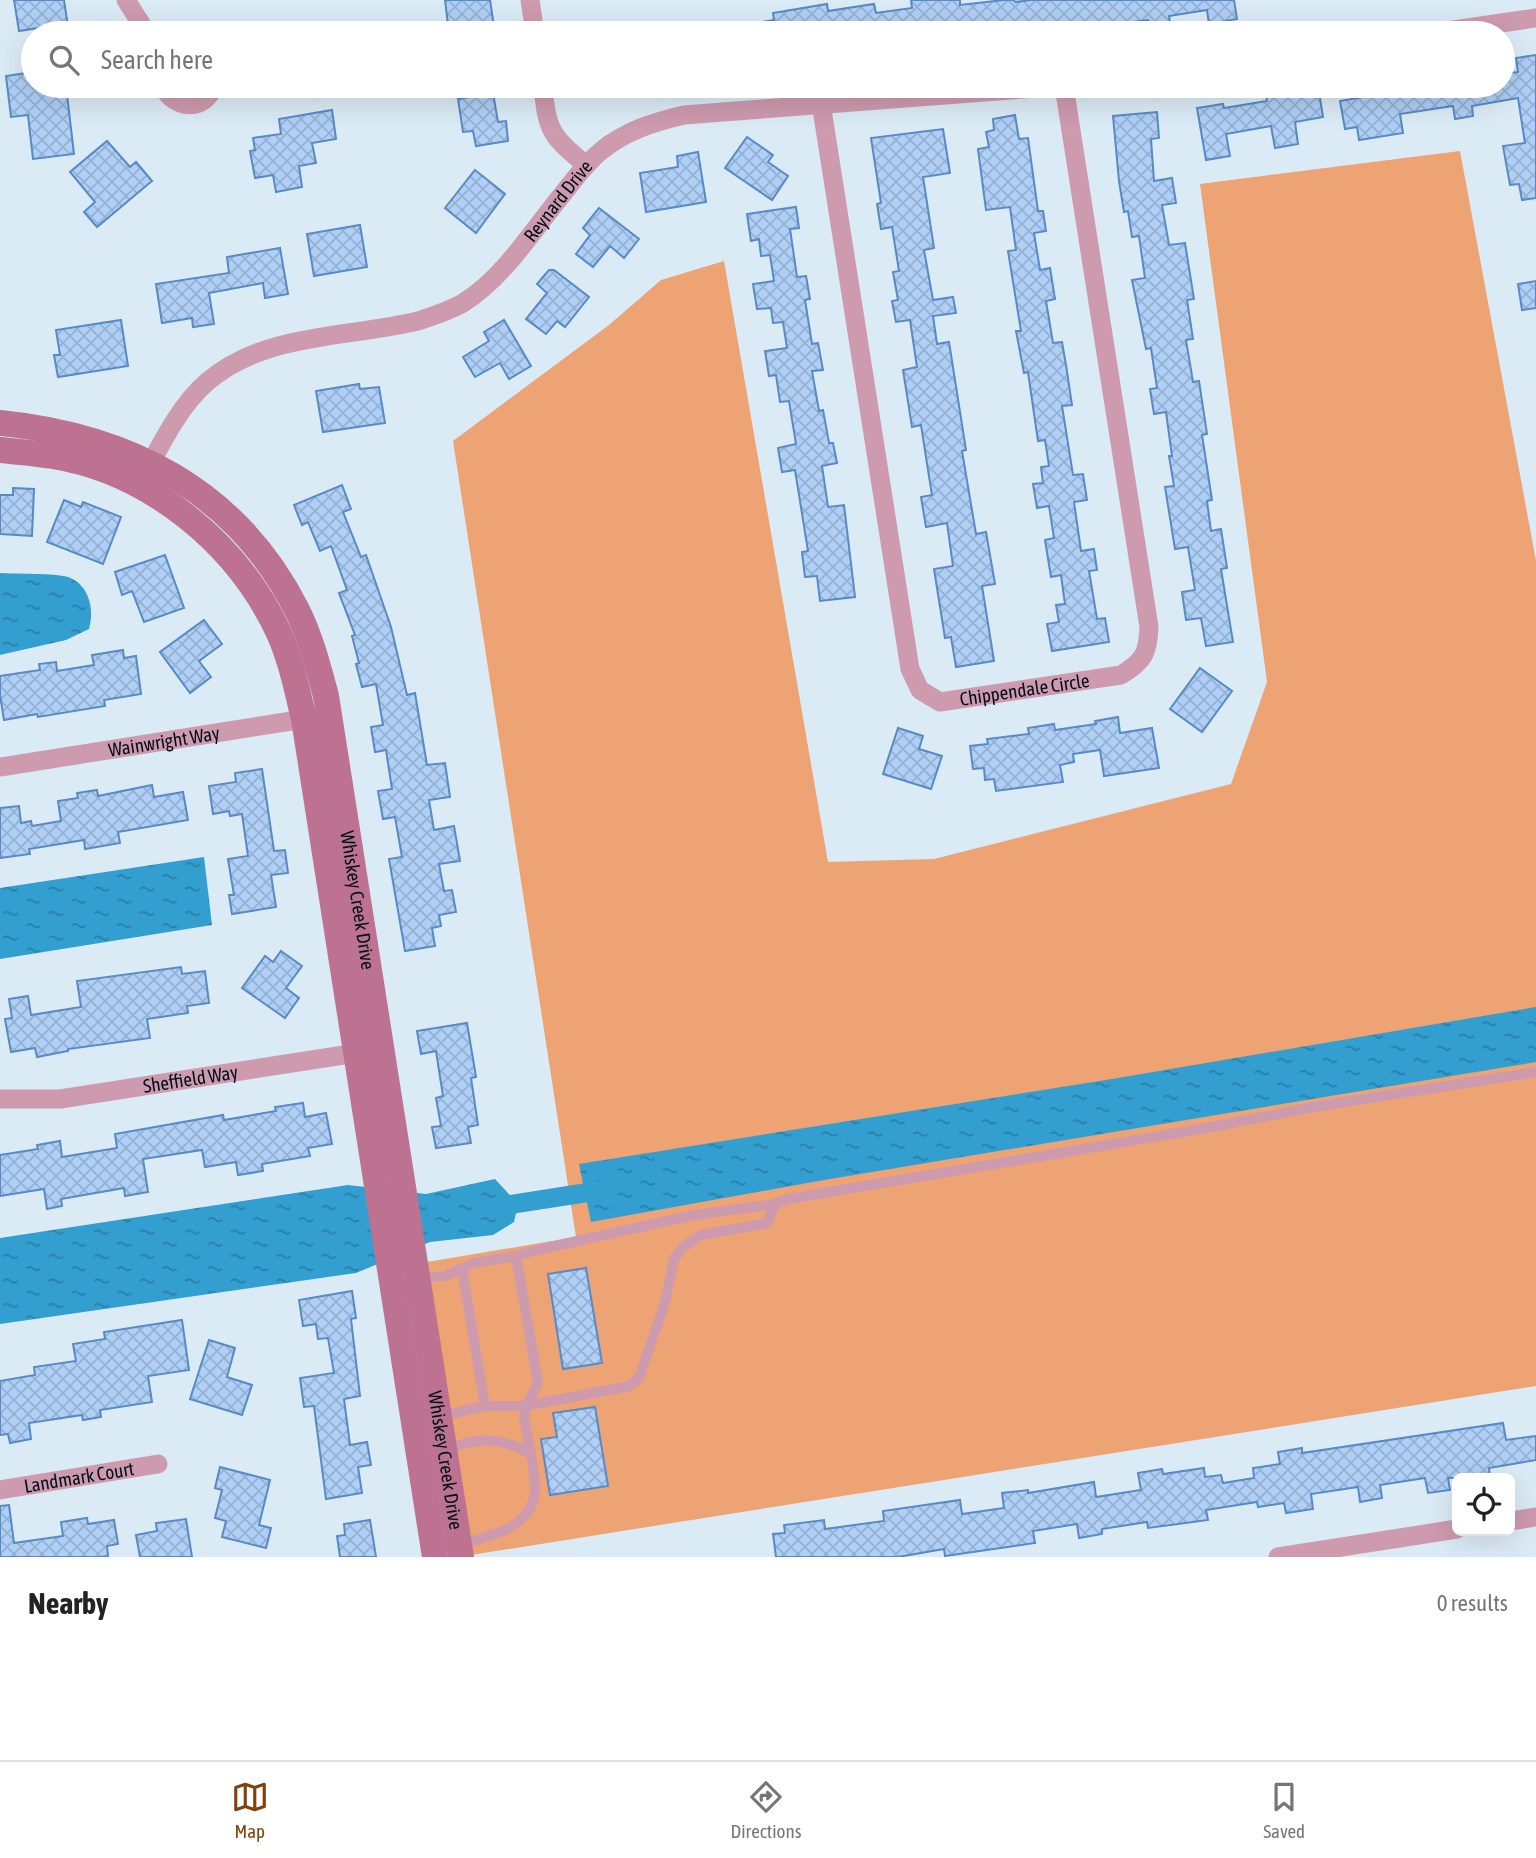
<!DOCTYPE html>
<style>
body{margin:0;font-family:"Asap Condensed",sans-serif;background:#f6f6f6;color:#222}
.controls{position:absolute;right:21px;bottom:21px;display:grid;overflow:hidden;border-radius:10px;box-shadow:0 7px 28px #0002}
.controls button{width:63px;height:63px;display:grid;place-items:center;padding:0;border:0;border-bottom:2px solid #e0e0e0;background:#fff;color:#222;font:35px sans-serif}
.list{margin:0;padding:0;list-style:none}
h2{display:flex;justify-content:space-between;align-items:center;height:91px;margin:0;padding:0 28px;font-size:30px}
h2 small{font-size:23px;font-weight:400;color:#767676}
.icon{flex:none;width:38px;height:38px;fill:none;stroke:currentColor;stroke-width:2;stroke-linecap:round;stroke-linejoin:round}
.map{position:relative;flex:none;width:1536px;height:1557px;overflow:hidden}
.search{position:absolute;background:#fff;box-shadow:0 7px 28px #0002;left:21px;right:21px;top:21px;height:77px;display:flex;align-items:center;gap:18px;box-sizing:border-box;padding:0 24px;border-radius:38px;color:#767676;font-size:26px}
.sheet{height:203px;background:#fff}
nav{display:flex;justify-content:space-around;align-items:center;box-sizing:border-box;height:98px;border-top:2px solid #e0e0e0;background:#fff;font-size:19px;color:#767676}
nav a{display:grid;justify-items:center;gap:4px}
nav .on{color:#83420c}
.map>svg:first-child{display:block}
</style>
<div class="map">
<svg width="1536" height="1557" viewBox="0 0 1536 1557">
<defs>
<pattern id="water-ripples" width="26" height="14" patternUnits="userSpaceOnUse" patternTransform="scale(1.75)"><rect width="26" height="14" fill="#339ed0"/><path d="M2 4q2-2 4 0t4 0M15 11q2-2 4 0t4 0" fill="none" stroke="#297fa8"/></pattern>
<pattern id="building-cross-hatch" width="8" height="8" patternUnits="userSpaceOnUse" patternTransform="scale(1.75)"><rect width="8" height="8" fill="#afcff6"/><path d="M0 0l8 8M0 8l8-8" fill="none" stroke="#95b1d2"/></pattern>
</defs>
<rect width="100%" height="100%" fill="#dbebf5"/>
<path fill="#eda373" d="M 1460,151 L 1536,561 L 1536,1386 L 471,1555 L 427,1262 L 576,1237 L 453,441 L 609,325 L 661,280 L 724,261 L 828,862 L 934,859 L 1231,784 L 1267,682 L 1200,184 Z"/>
<g fill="url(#water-ripples)">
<path d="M 0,573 C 16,574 54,573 68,577 C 89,584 95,610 89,629 L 66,640 L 0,655 Z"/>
<path d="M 204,857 L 212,925 L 0,959 L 0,888 Z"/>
<path d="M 1536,1007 L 1536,1062 L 824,1180 L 591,1222 L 579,1164 L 1106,1080 Z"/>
<path d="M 495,1179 L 518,1204 L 514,1222 L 493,1235 L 430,1242 L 356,1273 L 0,1324 L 0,1238 L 348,1185 L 426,1194 Z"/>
</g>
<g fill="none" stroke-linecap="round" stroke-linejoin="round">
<path stroke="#339ed0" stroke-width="19" d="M 494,1207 L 610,1189"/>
</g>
<g fill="url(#building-cross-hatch)" stroke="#578ac6" stroke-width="2">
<path d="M 14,0 L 64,0 L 69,33 L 51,33 L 50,26 L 19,31 Z"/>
<path d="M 445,0 L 490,0 L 495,33 L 449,33 Z"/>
<path d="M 911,0 L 960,0 L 960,5 L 1004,0 L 1014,0 L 1015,2 L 1031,0 L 1234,0 L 1237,19 L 1209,24 L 1207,10 L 1169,16 L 1171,30 L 1149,32 L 1148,20 L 1100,26 L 1101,28 L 1076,33 L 1003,33 L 1003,31 L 983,33 L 745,33 L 744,25 L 774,20 L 773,13 L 827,4 L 828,11 L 874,4 L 876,13 L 912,8 Z"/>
<path d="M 1536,55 L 1536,198 L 1522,200 L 1519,184 L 1510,185 L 1503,146 L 1525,143 L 1518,98 L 1472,106 L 1473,116 L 1455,119 L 1453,106 L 1400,114 L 1403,133 L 1359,140 L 1357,127 L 1345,129 L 1340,101 L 1369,96 L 1367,86 L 1395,86 L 1395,90 L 1420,86 L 1503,86 L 1503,74 L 1518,72 L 1516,58 Z"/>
<path d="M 33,72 L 33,86 L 66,86 L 74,154 L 33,159 L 28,115 L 11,117 L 6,76 Z"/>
<path d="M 1292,91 L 1293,96 L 1319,92 L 1323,117 L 1295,122 L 1298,144 L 1275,148 L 1271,126 L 1226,134 L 1230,156 L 1206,160 L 1197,108 L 1223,104 L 1224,108 L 1267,101 L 1266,95 Z"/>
<path d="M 493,93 L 498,122 L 506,121 L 508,141 L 476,146 L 473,131 L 463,132 L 458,99 Z"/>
<path d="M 332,110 L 336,139 L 312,143 L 316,163 L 299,166 L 302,187 L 276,192 L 273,175 L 255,178 L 250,151 L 255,150 L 253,138 L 281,134 L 279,119 Z"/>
<path d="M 1157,112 L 1159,138 L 1151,139 L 1154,181 L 1172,178 L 1176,203 L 1162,205 L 1169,245 L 1185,243 L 1194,299 L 1187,300 L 1193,339 L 1186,340 L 1193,382 L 1199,381 L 1207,434 L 1202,435 L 1212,500 L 1207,501 L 1211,531 L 1221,529 L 1227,568 L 1221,569 L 1233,642 L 1206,646 L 1201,618 L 1186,620 L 1182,592 L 1195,590 L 1188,547 L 1175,549 L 1165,487 L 1174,486 L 1169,456 L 1172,456 L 1166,412 L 1154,414 L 1150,389 L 1157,388 L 1151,348 L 1146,349 L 1132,280 L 1145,278 L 1139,236 L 1132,237 L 1128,211 L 1124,212 L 1119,181 L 1113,116 Z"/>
<path d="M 1015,115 L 1019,139 L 1028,138 L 1038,211 L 1043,211 L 1046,231 L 1034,233 L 1040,270 L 1050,268 L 1055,299 L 1046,301 L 1053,343 L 1062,342 L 1066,365 L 1072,405 L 1062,406 L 1073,475 L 1083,474 L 1087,500 L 1074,502 L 1081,551 L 1094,549 L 1097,570 L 1089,571 L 1097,619 L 1105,618 L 1109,642 L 1052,651 L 1047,624 L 1059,622 L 1056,605 L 1065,604 L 1061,575 L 1051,577 L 1045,540 L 1054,538 L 1049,506 L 1037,508 L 1033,484 L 1043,483 L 1041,467 L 1049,466 L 1045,440 L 1038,441 L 1028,372 L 1024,373 L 1016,331 L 1021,331 L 1008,251 L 1016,250 L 1010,207 L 986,210 L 978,149 L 989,147 L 986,132 L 994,130 L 993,119 Z"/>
<path d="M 943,129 L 950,173 L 923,177 L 934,248 L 924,250 L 933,300 L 953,297 L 956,313 L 933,316 L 937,344 L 949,342 L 966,450 L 962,451 L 976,534 L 986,532 L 995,584 L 982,586 L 994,661 L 956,667 L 951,637 L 945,638 L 934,569 L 953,566 L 947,523 L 926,527 L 921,497 L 932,495 L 928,470 L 921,425 L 912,427 L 903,370 L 917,367 L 910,320 L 896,322 L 892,301 L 898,300 L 893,272 L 899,271 L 892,227 L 881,229 L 877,204 L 881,203 L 871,138 Z"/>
<path d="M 747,137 L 773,155 L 768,162 L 788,176 L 772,200 L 725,168 Z"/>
<path d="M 107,141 L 130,167 L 136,162 L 152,181 L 97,227 L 84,212 L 95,202 L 70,172 Z"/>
<path d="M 698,152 L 706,202 L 646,212 L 640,173 L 678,167 L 677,156 Z"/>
<path d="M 475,170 L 505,194 L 476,233 L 445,208 Z"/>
<path d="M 796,207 L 799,228 L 790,229 L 797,277 L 806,276 L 810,299 L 805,300 L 812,344 L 818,343 L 823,370 L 812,371 L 819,411 L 823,410 L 829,443 L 833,443 L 837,463 L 822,466 L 828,507 L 844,505 L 855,597 L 820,601 L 817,576 L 805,577 L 802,552 L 808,551 L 795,470 L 782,472 L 778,448 L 796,444 L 789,401 L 780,402 L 776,375 L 769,376 L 765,351 L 787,348 L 783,322 L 773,323 L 771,308 L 757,309 L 753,284 L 774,281 L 770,255 L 761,256 L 759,239 L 751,241 L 747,214 Z"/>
<path d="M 599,208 L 639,239 L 624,258 L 610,246 L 593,267 L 576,254 L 590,235 L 583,228 Z"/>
<path d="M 360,225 L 367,267 L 314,276 L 307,234 Z"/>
<path d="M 280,248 L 288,294 L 265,298 L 263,283 L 209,293 L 214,324 L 193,327 L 192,318 L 162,323 L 156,284 L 229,273 L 227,257 Z"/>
<path d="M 549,270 L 554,270 L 589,297 L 565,327 L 557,321 L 546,334 L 526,319 L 547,293 L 537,284 Z"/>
<path d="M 1536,281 L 1536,308 L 1522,310 L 1518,284 Z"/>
<path d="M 121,320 L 128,366 L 58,377 L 54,355 L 60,355 L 56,330 Z"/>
<path d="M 504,320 L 531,366 L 509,379 L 500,363 L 475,377 L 463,357 L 489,341 L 484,332 Z"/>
<path d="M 359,384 L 360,389 L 379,387 L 385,423 L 323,432 L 316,391 Z"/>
<path d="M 342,485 L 351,509 L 343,512 L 361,557 L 366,555 L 391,627 L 407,695 L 415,693 L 427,765 L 445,763 L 450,797 L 429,800 L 434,830 L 454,826 L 460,861 L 439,864 L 444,891 L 452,890 L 456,912 L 439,915 L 441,926 L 432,928 L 435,946 L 405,951 L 389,859 L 402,857 L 395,817 L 383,819 L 378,791 L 392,789 L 386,750 L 375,752 L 371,727 L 383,725 L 376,684 L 362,687 L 356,664 L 359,663 L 352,636 L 355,635 L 339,593 L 347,590 L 331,546 L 320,551 L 308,522 L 302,525 L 294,505 Z"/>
<path d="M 13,488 L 34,489 L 32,536 L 0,534 L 0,495 L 13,495 Z"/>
<path d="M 64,500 L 81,507 L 83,502 L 121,517 L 103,564 L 47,542 Z"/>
<path d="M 165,555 L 184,608 L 144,622 L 132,591 L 122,595 L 115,572 Z"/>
<path d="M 204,620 L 222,644 L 199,661 L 211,677 L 190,693 L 160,652 Z"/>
<path d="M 123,650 L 124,658 L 136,656 L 141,694 L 104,700 L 105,706 L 38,717 L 37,714 L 4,720 L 0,695 L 0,676 L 40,670 L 39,664 L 56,662 L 57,671 L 94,665 L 92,655 Z"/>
<path d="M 1200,668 L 1232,691 L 1202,732 L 1170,709 Z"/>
<path d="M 1118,717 L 1120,733 L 1152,728 L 1159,768 L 1104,776 L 1100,750 L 1073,754 L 1074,762 L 1060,765 L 1063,782 L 996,791 L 994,779 L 985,780 L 984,768 L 973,769 L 970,746 L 988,744 L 987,739 L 1029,734 L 1028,728 L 1054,724 L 1055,730 L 1096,724 L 1095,721 Z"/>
<path d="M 898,728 L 923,736 L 919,749 L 942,756 L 931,789 L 883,774 Z"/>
<path d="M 262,769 L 274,851 L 285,850 L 288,873 L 271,875 L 276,907 L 232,914 L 229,895 L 234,895 L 228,859 L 248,856 L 242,814 L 230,816 L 229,811 L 213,814 L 209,786 L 236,782 L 235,773 Z"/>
<path d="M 152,785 L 154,797 L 183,792 L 188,820 L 118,832 L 120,843 L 85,849 L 84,840 L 29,849 L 30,854 L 0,858 L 0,808 L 19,806 L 21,823 L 31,821 L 32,826 L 61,821 L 58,801 L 78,798 L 77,793 L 97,790 L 98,796 Z"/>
<path d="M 281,951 L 302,966 L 286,988 L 299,998 L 285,1018 L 242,988 L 265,956 L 273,962 Z"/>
<path d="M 181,967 L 182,974 L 205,971 L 209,1003 L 187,1006 L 188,1013 L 147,1019 L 150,1038 L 68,1049 L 68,1051 L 37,1057 L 35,1048 L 11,1052 L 5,1019 L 12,1018 L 9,999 L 28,996 L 31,1015 L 81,1007 L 77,981 Z"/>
<path d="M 467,1023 L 476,1077 L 471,1078 L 478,1125 L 468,1127 L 471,1143 L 436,1148 L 432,1127 L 441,1126 L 436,1098 L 443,1096 L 436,1051 L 421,1054 L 417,1031 Z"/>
<path d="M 303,1103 L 305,1117 L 326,1113 L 332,1144 L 308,1148 L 310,1156 L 262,1164 L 263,1171 L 238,1175 L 236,1162 L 205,1167 L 202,1150 L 143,1159 L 148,1192 L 125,1196 L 124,1188 L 61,1199 L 62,1206 L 47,1209 L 44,1189 L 0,1196 L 0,1155 L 38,1149 L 37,1145 L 60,1141 L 62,1157 L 117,1148 L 115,1134 L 223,1115 L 224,1120 L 276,1111 L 275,1107 Z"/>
<path d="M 586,1268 L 602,1363 L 563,1369 L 548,1274 Z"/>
<path d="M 352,1291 L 356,1318 L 351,1319 L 360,1396 L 344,1399 L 350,1445 L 367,1442 L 371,1465 L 358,1467 L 362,1493 L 326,1499 L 314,1406 L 304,1407 L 300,1378 L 334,1373 L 328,1338 L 318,1339 L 316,1324 L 303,1326 L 299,1300 Z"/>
<path d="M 182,1320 L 189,1370 L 148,1376 L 152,1402 L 100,1410 L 101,1417 L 83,1420 L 82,1415 L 29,1423 L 31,1439 L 10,1443 L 8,1434 L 0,1435 L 0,1381 L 35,1375 L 34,1367 L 76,1361 L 73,1344 L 105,1339 L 104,1332 Z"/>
<path d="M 209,1340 L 235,1348 L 227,1377 L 252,1385 L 242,1415 L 190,1399 Z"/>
<path d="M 595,1407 L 608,1486 L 550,1495 L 541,1439 L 557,1437 L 553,1413 Z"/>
<path d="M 1503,1423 L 1506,1440 L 1536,1436 L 1536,1460 L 1489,1468 L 1490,1478 L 1448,1478 L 1450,1490 L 1428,1493 L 1425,1478 L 1380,1485 L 1382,1498 L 1360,1502 L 1358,1487 L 1311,1494 L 1313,1509 L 1286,1513 L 1284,1503 L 1258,1507 L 1257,1502 L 1206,1510 L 1208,1520 L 1148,1528 L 1147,1522 L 1102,1529 L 1102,1534 L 1079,1538 L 1077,1524 L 1033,1531 L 1035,1543 L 945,1556 L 944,1549 L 898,1557 L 776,1557 L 773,1534 L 785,1533 L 784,1525 L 824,1520 L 825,1529 L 884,1521 L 883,1511 L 960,1500 L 962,1514 L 1004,1508 L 1002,1493 L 1028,1490 L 1028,1493 L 1094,1482 L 1096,1497 L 1141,1490 L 1138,1473 L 1162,1469 L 1163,1474 L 1204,1468 L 1205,1477 L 1221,1475 L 1223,1483 L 1254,1478 L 1253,1468 L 1280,1464 L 1278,1452 L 1302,1448 L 1302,1453 Z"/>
<path d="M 220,1467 L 270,1480 L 259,1525 L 271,1528 L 266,1548 L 222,1537 L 226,1521 L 215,1518 L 222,1490 L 215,1488 Z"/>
<path d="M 9,1505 L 14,1543 L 63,1536 L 61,1522 L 87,1518 L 88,1524 L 114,1520 L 118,1544 L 107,1546 L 108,1556 L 100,1557 L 0,1557 L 0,1506 Z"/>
<path d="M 186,1519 L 192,1557 L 140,1557 L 136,1535 L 157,1531 L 156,1523 Z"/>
<path d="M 370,1520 L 376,1557 L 340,1557 L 337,1536 L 345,1535 L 344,1524 Z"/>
</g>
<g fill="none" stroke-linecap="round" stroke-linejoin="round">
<g stroke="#ce9aae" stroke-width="10">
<path d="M 516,1256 L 541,1249 L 694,1215 L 775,1204"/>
<path d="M 420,1278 L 445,1276 L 474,1263 L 516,1256 L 538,1383 L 526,1406 L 524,1417 C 527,1434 537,1479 535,1493 C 530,1529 488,1537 459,1544"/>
<path d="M 485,1406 L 526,1406 L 629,1386 L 639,1378 L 665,1302 L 674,1259 L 683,1247 L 701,1235 L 767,1223 L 775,1204 L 788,1199 L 1195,1130 L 1319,1106 L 1536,1072"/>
<path d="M 441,1416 L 485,1406 L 462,1269"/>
<path d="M 444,1449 C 479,1438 497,1436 530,1453"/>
</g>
<g stroke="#ce9aae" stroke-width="19">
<path d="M 126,0 L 147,33"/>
<path d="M 530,0 L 535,33"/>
<path d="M 1433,33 L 1536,18"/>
<path d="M 163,86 C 173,110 205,112 214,86"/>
<path d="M 543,86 C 547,131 551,136 586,165"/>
<path id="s1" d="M 821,103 L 910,669 L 920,690 L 940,702 L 1121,675 C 1144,661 1148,653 1149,627 L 1064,86"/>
<path id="s2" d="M 144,476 C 161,444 180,405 207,382 C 265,332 348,338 418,321 C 433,316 449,311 463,303 C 503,278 532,232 561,196 C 574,180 585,164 601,151 C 625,131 654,122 684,115 L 1062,86"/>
<path id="s3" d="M 0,767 L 317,717"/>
<path id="s4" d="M 0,1099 L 60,1099 L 370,1051"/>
<path id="s5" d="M 0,1490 L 158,1464"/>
<path d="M 1510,1521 L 1536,1517"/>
<path d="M 1278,1557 L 1457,1529"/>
</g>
<g stroke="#bd7291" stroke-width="26">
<path id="s6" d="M 0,423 C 129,436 237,491 297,610 C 311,638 318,667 326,696 L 461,1557"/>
<path d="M 0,450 C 18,452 36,453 53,456 C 151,472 237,544 278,631 C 291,659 297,690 304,719 L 435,1557"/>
</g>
</g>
<g text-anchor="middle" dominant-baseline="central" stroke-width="5" stroke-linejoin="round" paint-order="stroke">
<g font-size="19" fill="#000f19" stroke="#fff">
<text stroke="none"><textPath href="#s2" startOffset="525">Reynard Drive</textPath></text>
<text stroke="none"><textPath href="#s1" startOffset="705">Chippendale Circle</textPath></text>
<text stroke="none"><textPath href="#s3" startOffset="166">Wainwright Way</textPath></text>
<text stroke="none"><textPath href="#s6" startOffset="665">Whiskey Creek Drive</textPath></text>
<text stroke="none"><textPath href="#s4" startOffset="192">Sheffield Way</textPath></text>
<text stroke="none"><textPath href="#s6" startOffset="1232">Whiskey Creek Drive</textPath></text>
<text stroke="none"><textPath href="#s5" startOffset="80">Landmark Court</textPath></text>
</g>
</g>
</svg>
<div class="controls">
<button><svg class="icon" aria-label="locate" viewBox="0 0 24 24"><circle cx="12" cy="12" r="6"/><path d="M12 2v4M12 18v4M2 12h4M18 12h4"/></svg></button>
</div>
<div class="search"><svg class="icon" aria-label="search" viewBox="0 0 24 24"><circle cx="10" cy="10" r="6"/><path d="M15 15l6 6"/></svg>Search here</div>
</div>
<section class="sheet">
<h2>Nearby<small>0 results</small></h2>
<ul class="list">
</ul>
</section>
<nav>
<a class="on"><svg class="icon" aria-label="map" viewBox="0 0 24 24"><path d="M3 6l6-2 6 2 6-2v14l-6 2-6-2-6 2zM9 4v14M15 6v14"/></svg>Map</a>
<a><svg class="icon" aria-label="directions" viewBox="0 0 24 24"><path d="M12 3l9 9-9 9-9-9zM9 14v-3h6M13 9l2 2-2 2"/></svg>Directions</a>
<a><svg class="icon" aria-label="saved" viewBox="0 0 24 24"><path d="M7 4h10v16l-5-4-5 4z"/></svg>Saved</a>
</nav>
